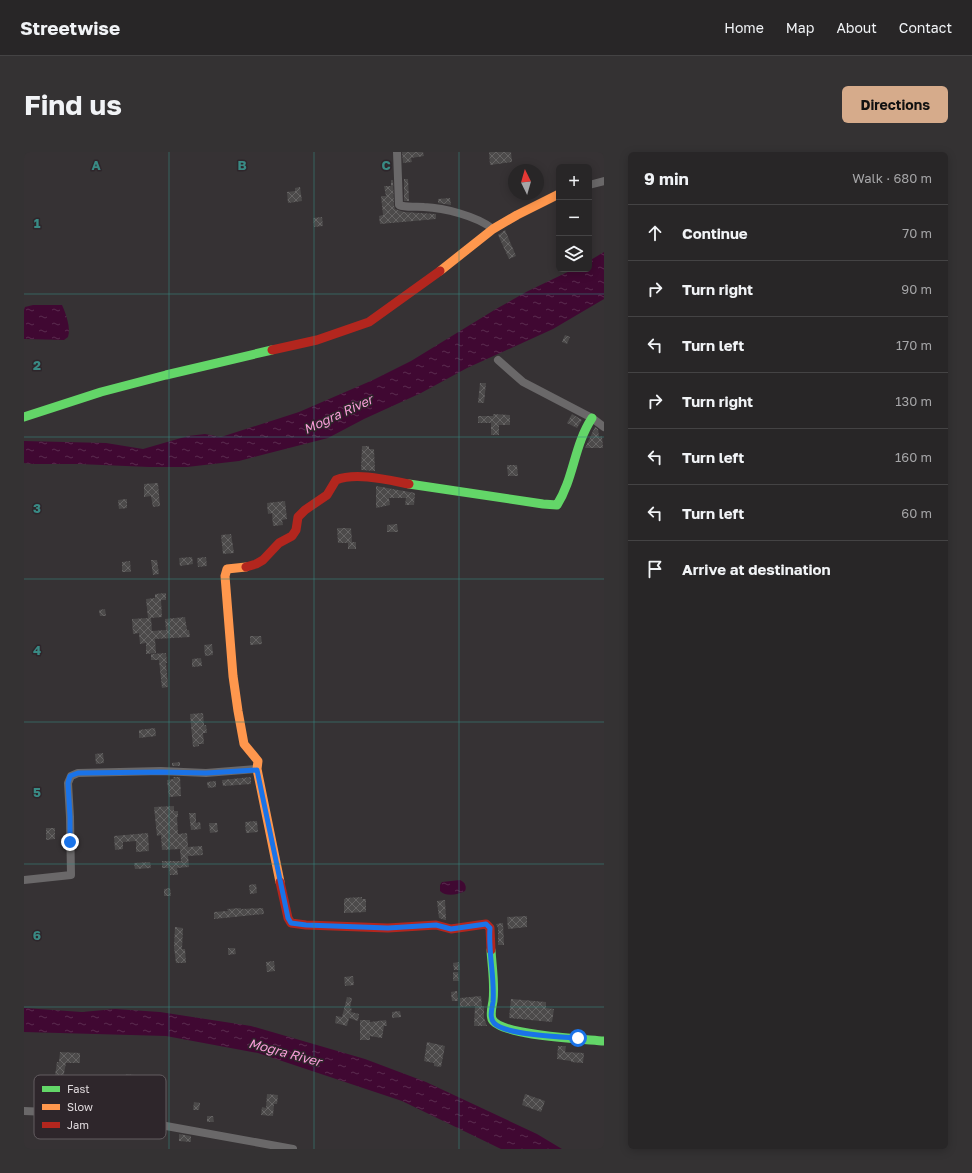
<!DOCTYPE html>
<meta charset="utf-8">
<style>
body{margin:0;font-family:"Golos Text",sans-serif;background:#343233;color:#f1f3f6}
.controls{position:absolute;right:12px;top:12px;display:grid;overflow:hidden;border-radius:6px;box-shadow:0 2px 10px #0003}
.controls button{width:36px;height:36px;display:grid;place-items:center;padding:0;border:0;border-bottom:1px solid #444344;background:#282627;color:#f1f3f6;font:20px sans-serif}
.compass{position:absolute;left:484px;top:12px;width:36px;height:36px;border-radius:50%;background:#282627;box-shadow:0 2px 10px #0003;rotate:355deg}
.stop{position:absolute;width:12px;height:12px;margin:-9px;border:3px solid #1a73e8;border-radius:50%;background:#fff}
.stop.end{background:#1a73e8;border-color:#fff;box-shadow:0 1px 4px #0008}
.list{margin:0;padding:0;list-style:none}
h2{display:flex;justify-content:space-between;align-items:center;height:52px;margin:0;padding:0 16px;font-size:17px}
h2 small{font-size:13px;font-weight:400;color:#a5a5a7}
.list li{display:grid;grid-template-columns:26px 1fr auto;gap:12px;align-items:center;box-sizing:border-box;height:56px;padding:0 16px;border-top:1px solid #444344}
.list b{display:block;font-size:15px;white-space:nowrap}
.list em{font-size:13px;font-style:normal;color:#a5a5a7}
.icon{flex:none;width:22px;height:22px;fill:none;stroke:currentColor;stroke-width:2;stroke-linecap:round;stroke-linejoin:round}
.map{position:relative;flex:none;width:580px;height:997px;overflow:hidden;border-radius:6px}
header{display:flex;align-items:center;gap:24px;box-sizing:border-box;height:56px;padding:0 20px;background:#282627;border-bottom:1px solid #444344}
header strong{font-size:19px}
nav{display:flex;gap:22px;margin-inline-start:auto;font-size:14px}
.intro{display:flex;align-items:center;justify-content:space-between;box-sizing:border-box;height:96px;padding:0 24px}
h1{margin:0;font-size:28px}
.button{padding:10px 18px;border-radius:6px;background:#d6ab8b;color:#111;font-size:14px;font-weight:700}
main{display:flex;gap:24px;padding:0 24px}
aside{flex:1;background:#282627;border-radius:6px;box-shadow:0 2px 10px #0003}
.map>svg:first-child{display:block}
</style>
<header>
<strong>Streetwise</strong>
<nav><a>Home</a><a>Map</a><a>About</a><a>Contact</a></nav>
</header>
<div class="intro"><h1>Find us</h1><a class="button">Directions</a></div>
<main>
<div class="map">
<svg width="580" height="997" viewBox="0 0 580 997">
<defs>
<pattern id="water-ripples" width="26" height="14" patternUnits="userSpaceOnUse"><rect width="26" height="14" fill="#400832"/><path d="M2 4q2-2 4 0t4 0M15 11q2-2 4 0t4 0" fill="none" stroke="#5b2b4f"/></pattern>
<pattern id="building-cross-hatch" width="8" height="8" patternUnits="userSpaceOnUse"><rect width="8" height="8" fill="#4c4a4a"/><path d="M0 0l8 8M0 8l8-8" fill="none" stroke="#666464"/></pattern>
</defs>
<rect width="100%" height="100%" fill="#363234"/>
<g fill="url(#water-ripples)">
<path d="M 580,100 L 580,147 L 529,177 L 443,216 L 397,241 L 340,267 L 304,286 L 215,309 L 163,315 L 125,315 L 55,312 L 9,312 L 0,311 L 0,289 L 82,291 L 119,297 L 164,284 L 181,282 L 197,285 L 275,260 L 349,228 L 387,209 L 472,157 L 504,139 L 550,117 L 565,117 L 565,109 Z"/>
<path d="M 9,153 L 38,153 C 42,162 47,176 44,185 L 40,188 L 0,187 L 0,158 L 1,155 Z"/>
<path d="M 436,728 C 441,730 443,735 441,739 C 433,743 422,745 416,739 L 416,733 L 418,730 Z"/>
<path d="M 0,856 L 58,860 L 91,857 L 136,860 L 227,874 L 341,907 L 402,930 L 513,982 L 538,997 L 477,997 L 378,949 L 234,901 L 142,884 L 0,880 Z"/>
</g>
<g fill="url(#building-cross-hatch)">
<path d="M 378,0 L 399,0 L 400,4 L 387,6 L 388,10 L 379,11 Z"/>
<path d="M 465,0 L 487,0 L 488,10 L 466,13 Z"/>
<path d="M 380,27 L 384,27 L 385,49 L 380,49 Z"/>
<path d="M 367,28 L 369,28 L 370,53 L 371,57 L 380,60 L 412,62 L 412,67 L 356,72 L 355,64 L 359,63 L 357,44 L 362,44 L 360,34 L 367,34 Z"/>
<path d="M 276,35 L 278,49 L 264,51 L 263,40 L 271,39 L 271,36 Z"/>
<path d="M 426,46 L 427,53 L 414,51 L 414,47 Z"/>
<path d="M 298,65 L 299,74 L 290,75 L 289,66 Z"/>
<path d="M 481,78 L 492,104 L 485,107 L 474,83 Z"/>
<path d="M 541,183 L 546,185 L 543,192 L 538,190 Z"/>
<path d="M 456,231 L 462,231 L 460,251 L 454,251 Z"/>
<path d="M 469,262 L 486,263 L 486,273 L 475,273 L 475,283 L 467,283 L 467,271 L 454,271 L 454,264 L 469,264 Z"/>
<path d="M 548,262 L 558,268 L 553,276 L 543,271 Z"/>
<path d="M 571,275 L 574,277 L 575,285 L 578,284 L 579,296 L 561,296 Z"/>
<path d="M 338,294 L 345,294 L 345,297 L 350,297 L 351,319 L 337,318 Z"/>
<path d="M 483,313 L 493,313 L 494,324 L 484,324 Z"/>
<path d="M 134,331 L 136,354 L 129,355 L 127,344 L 120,345 L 120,332 Z"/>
<path d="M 352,334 L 391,341 L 390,353 L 381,353 L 382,346 L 365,346 L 366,353 L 352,356 Z"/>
<path d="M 103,347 L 103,356 L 95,357 L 94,348 Z"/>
<path d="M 261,349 L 263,367 L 258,368 L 259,373 L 249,374 L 248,361 L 244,362 L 243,351 Z"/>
<path d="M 373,372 L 374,380 L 363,380 L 363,373 Z"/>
<path d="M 313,376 L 327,376 L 328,390 L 332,390 L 332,397 L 324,397 L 324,391 L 314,391 Z"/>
<path d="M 207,382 L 210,401 L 199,402 L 197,383 Z"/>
<path d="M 168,405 L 169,412 L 156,414 L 155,406 Z"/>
<path d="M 182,405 L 183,414 L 174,415 L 173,406 Z"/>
<path d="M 127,408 L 133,408 L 135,422 L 129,423 Z"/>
<path d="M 106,409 L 107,420 L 98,420 L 98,410 Z"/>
<path d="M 142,441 L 142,448 L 137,448 L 138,465 L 127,466 L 128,479 L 142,478 L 141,467 L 161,465 L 163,478 L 165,478 L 166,485 L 131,487 L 132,501 L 122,502 L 122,491 L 116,492 L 115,481 L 109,482 L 108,467 L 124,466 L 122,447 L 131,446 L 131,442 Z"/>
<path d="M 81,457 L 82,464 L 76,464 L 75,458 Z"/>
<path d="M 226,484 L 237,484 L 238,492 L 226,493 Z"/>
<path d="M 188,492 L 189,503 L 181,504 L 180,493 Z"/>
<path d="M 142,501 L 143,511 L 142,511 L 144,535 L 138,536 L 135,508 L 127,508 L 127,502 Z"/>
<path d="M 177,506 L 178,514 L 168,515 L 168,507 Z"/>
<path d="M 179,561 L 180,573 L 182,573 L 183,581 L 179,581 L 180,592 L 175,592 L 175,594 L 169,595 L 166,562 Z"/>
<path d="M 131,576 L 132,584 L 115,586 L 115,578 Z"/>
<path d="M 79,601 L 80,611 L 72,612 L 71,602 Z"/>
<path d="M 156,610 L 156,614 L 148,614 L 148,611 Z"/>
<path d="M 149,625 L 156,625 L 157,644 L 145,645 L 143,628 L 150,627 Z"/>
<path d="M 227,625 L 227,632 L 199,634 L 198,628 Z"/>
<path d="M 192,629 L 192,635 L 184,636 L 183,630 Z"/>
<path d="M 150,654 L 150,659 L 154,659 L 154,665 L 153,665 L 154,682 L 163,681 L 164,695 L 178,694 L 179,703 L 164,704 L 165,715 L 153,716 L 154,723 L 146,723 L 145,716 L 138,716 L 138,709 L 157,709 L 156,697 L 138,698 L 137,683 L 133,684 L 130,655 Z"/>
<path d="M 165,661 L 172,661 L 172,671 L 176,670 L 177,677 L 167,678 Z"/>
<path d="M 233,669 L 234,680 L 222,681 L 221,670 Z"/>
<path d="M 185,671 L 193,671 L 194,680 L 186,681 Z"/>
<path d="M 22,676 L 31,676 L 31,687 L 22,688 Z"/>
<path d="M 124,681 L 125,699 L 112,700 L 112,689 L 99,690 L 99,697 L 91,698 L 90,684 Z"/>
<path d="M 126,710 L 127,716 L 111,717 L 110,711 Z"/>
<path d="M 232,732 L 233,741 L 226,742 L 225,733 Z"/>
<path d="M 146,736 L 147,744 L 140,744 L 140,737 Z"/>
<path d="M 338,745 L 338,747 L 342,747 L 342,760 L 320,761 L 320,747 L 321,747 L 321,746 Z"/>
<path d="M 421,748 L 422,768 L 421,768 L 415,766 L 413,749 Z"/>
<path d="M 217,756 L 217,757 L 239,756 L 240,762 L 190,767 L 190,760 L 204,759 L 203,757 Z"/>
<path d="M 503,764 L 503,775 L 484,777 L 483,765 Z"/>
<path d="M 479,771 L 480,793 L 474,793 L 474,776 L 472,772 Z"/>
<path d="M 151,775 L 159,776 L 158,797 L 161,797 L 162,811 L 152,811 L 150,795 Z"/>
<path d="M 204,796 L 211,796 L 212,802 L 204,803 Z"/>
<path d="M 250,809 L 251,819 L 243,820 L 242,810 Z"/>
<path d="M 435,810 L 436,818 L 430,818 L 429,811 Z"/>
<path d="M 429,820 L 434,820 L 435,829 L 429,829 Z"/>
<path d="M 329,824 L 330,833 L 321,834 L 320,825 Z"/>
<path d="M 433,839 L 434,849 L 428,849 L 427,840 Z"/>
<path d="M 457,844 L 458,854 L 460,854 L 460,866 L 463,874 L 450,874 L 451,854 L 436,855 L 436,846 Z"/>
<path d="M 323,845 L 328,846 L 326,856 L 328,857 L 327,860 L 335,862 L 334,869 L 325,866 L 323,874 L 311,871 L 312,864 L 318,865 Z"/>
<path d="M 487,847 L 522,850 L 522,856 L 530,857 L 528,870 L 485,866 Z"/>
<path d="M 376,859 L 377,865 L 368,866 L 368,860 Z"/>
<path d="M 336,868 L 346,868 L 346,870 L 362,868 L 363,874 L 360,874 L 358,886 L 346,884 L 346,888 L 336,888 Z"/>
<path d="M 403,890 L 421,894 L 417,915 L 410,914 L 410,911 L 400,909 Z"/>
<path d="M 534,894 L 542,894 L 541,900 L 560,901 L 559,911 L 547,910 L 547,909 L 533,907 Z"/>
<path d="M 36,900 L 56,901 L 56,911 L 42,911 L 39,926 L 31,924 L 33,910 L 35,910 Z"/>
<path d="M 102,922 L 110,923 L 109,929 L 101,929 Z"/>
<path d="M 243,942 L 254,943 L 253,952 L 250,952 L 249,964 L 237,963 L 238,955 L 242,956 Z"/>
<path d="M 501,942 L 521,949 L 517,960 L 498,953 Z"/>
<path d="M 170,950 L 176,951 L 175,958 L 169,958 Z"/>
<path d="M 183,964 L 189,964 L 190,970 L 183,970 Z"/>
<path d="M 155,982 L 167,984 L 167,990 L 155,989 Z"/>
</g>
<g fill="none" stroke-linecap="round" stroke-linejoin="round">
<g stroke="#6a6869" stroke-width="8">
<path d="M 373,0 L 375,53 C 382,56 392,54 400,55 C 420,56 453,64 469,77"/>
<path d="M 565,33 L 580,29"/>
<path d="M 474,208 L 499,230 L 568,266 L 580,275"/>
<path d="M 0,728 L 47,723 L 46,665 L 44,631 L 47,624 L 54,621 L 137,619 L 182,621 L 233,617"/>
<path d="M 0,959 L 24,960 L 55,966 L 131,972 L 269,997"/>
</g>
<g stroke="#63d668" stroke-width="9">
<path d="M 0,265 L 77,240 L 142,223 L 248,198"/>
<path d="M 385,332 L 519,352 L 533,353 C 550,326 550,293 568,266"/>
<path d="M 467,798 C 468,815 471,832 469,849 C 468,855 466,861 468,867 C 476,884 561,887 580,889"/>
</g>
<g stroke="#ff974d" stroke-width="9">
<path d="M 416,119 L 469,77 L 493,63 L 535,42"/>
<path d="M 222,415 L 203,417 L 201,424 L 209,524 L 214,559 L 220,592 L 234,609 L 233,617 L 256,730"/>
</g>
<g stroke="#b3261e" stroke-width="9">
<path d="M 248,198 L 293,188 L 345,170 L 416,119"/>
<path d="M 222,415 L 232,412 L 239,408 L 255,391 L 268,384 L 272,378 L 274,365 L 281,358 L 303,343 L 312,328 C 332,320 364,328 385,332"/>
<path d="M 256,730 L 264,766 L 267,771 L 282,773 L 364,776 L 412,773 L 427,777 L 462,772 L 466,776 L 467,798"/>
</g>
</g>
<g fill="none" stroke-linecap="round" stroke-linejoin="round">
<path stroke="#1a73e8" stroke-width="5" d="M 46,690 L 46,665 L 44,631 L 46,624 L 54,621 L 137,620 L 182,621 L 233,618 L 264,766 L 267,771 L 282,773 L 364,776 L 412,773 L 427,777 L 462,772 L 466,776 C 464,801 471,826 469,850 C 468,857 465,865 470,871 C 481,883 537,885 554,886"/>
</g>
<path fill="none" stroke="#398a84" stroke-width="1" stroke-opacity="0.55" d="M 145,0 L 145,997M 290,0 L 290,997M 435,0 L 435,997M 0,142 L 580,142M 0,285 L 580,285M 0,427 L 580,427M 0,570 L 580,570M 0,712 L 580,712M 0,855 L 580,855"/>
<g text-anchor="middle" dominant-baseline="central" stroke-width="3" stroke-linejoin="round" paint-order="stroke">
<g font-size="13" font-style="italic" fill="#fa9dda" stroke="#2e262b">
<text transform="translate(314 262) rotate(-25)">Mogra River</text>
<text transform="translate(261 900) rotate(15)">Mogra River</text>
</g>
</g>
<rect x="10" y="923" width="132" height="64" rx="6" fill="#2e262b" stroke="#635c60" stroke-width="1"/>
<rect x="18" y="934" width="18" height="6" fill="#63d668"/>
<rect x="18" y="952" width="18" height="6" fill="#ff974d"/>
<rect x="18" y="970" width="18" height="6" fill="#b3261e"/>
<g font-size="11" fill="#e0dadd">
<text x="43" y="941">Fast</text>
<text x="43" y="959">Slow</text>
<text x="43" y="977">Jam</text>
</g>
<g font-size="13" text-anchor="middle" font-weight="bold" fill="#398a84" stroke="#2e262b" stroke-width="3" stroke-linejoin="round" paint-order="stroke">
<text x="72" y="18">A</text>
<text x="218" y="18">B</text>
<text x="362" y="18">C</text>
<text x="13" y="76">1</text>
<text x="13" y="218">2</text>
<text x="13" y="361">3</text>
<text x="13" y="503">4</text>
<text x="13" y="645">5</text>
<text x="13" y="788">6</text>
</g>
</svg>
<div class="controls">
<button>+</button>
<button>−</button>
<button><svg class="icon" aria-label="layers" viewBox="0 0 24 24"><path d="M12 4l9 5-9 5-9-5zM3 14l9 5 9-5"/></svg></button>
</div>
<svg class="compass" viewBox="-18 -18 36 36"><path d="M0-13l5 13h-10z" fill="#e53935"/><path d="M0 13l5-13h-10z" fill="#a5a5a7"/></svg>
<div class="stop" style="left:554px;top:886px"></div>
<div class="stop end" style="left:46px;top:690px"></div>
</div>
<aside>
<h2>9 min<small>Walk · 680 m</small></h2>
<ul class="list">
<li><svg class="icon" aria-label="ahead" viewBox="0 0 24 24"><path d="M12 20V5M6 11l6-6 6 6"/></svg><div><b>Continue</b></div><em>70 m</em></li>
<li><svg class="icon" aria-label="right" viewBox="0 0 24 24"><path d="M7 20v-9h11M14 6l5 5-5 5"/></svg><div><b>Turn right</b></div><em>90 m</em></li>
<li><svg class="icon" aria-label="left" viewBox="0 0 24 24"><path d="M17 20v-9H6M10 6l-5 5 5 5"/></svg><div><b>Turn left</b></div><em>170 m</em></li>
<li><svg class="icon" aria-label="right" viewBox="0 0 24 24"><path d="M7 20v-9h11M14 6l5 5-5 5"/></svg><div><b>Turn right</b></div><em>130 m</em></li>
<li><svg class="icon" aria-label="left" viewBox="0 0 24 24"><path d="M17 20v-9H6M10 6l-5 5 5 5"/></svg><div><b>Turn left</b></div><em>160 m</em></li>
<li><svg class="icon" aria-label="left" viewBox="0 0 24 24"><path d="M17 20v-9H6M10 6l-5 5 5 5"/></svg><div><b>Turn left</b></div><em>60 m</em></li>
<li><svg class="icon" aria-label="arrive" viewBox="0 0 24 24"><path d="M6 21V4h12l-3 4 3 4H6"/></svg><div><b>Arrive at destination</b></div></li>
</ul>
</aside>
</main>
